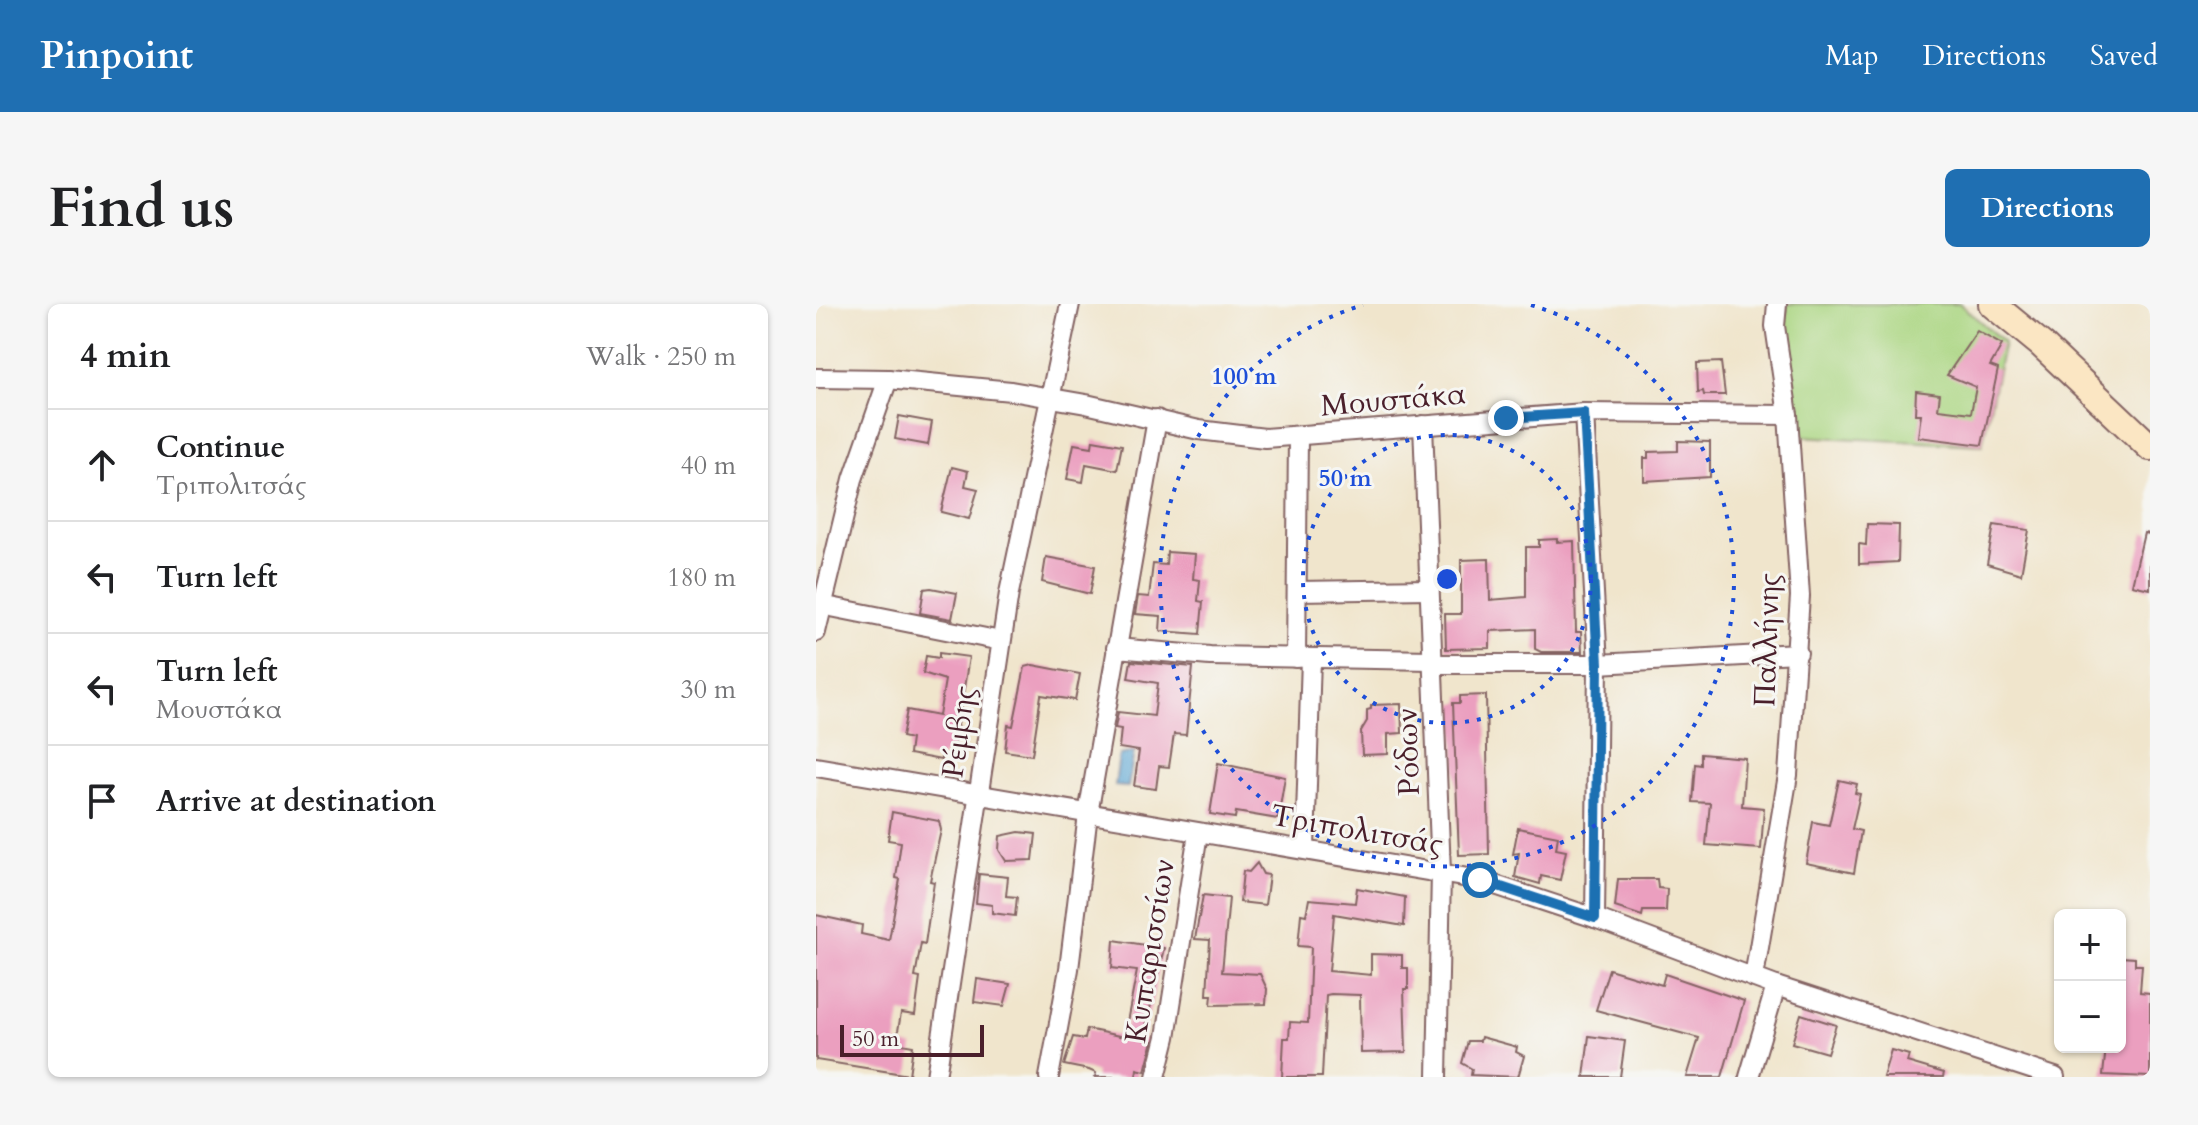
<!DOCTYPE html>
<meta charset="utf-8">
<style>
body{margin:0;font-family:Cardo,serif;background:#f6f6f6;color:#202124}
.controls{position:absolute;right:24px;bottom:24px;display:grid;overflow:hidden;border-radius:12px;box-shadow:0 2px 6px #0004}
.controls button{width:72px;height:72px;display:grid;place-items:center;padding:0;border:0;border-bottom:2px solid #e0e0e0;background:#fff;color:#202124;font:40px sans-serif}
.scale{position:absolute;left:24px;bottom:20px;width:144px;box-sizing:border-box;padding-left:8px;border:4px solid #4a1f2b;border-top:0;font-size:22px;line-height:28px;white-space:nowrap;color:#4a1f2b;-webkit-text-stroke:6px #f6f6f2;paint-order:stroke}
.stop{position:absolute;width:24px;height:24px;margin:-18px;border:6px solid #1f6fb2;border-radius:50%;background:#fff}
.stop.end{background:#1f6fb2;border-color:#fff;box-shadow:0 2px 8px #0008}
.list{margin:0;padding:0;list-style:none}
h2{display:flex;justify-content:space-between;align-items:center;height:104px;margin:0;padding:0 32px;font-size:34px}
h2 small{font-size:26px;font-weight:400;color:#757577}
.list li{display:grid;grid-template-columns:52px 1fr auto;gap:24px;align-items:center;box-sizing:border-box;height:112px;padding:0 32px;border-top:2px solid #e0e0e0}
.list b{display:block;font-size:30px;white-space:nowrap}
.list p{margin:0;font-size:26px;white-space:nowrap;color:#757577}
.list em{font-size:26px;font-style:normal;color:#757577}
.icon{flex:none;width:44px;height:44px;fill:none;stroke:currentColor;stroke-width:2;stroke-linecap:round;stroke-linejoin:round}
.map{position:relative;flex:none;width:1334px;height:773px;overflow:hidden;border-radius:12px}
header{display:flex;align-items:center;gap:48px;box-sizing:border-box;height:112px;padding:0 40px;background:#1f6fb2;color:#fff}
header strong{font-size:38px}
nav{display:flex;gap:44px;margin-inline-start:auto;font-size:28px}
.intro{display:flex;align-items:center;justify-content:space-between;box-sizing:border-box;height:192px;padding:0 48px}
h1{margin:0;font-size:56px}
.button{padding:20px 36px;border-radius:12px;background:#1f6fb2;color:#fff;font-size:28px;font-weight:700}
main{display:flex;gap:48px;padding:0 48px}
aside{flex:1;background:#fff;border-radius:12px;box-shadow:0 2px 6px #0004}
.map>svg:first-child{display:block}
</style>
<header>
<strong>Pinpoint</strong>
<nav><a>Map</a><a>Directions</a><a>Saved</a></nav>
</header>
<div class="intro"><h1>Find us</h1><a class="button">Directions</a></div>
<main>
<aside>
<h2>4 min<small>Walk · 250 m</small></h2>
<ul class="list">
<li><svg class="icon" aria-label="ahead" viewBox="0 0 24 24"><path d="M12 20V5M6 11l6-6 6 6"/></svg><div><b>Continue</b><p>Τριπολιτσάς</p></div><em>40 m</em></li>
<li><svg class="icon" aria-label="left" viewBox="0 0 24 24"><path d="M17 20v-9H6M10 6l-5 5 5 5"/></svg><div><b>Turn left</b></div><em>180 m</em></li>
<li><svg class="icon" aria-label="left" viewBox="0 0 24 24"><path d="M17 20v-9H6M10 6l-5 5 5 5"/></svg><div><b>Turn left</b><p>Μουστάκα</p></div><em>30 m</em></li>
<li><svg class="icon" aria-label="arrive" viewBox="0 0 24 24"><path d="M6 21V4h12l-3 4 3 4H6"/></svg><div><b>Arrive at destination</b></div></li>
</ul>
</aside>
<div class="map">
<svg width="1334" height="773" viewBox="0 0 1334 773">
<rect width="100%" height="100%" fill="#f6f6f2"/>
<filter id="ink" filterUnits="userSpaceOnUse"><feTurbulence type="fractalNoise" baseFrequency=".0125" numOctaves="2"/><feDisplacementMap in="SourceGraphic" scale="16" xChannelSelector="R" yChannelSelector="G"/><feConvolveMatrix kernelMatrix="1 2 1 2 8 2 1 2 1" color-interpolation-filters="sRGB"/></filter>
<filter id="wash" filterUnits="userSpaceOnUse"><feTurbulence type="fractalNoise" baseFrequency=".006" numOctaves="4" result="noise"/><feDisplacementMap in="SourceGraphic" scale="32" xChannelSelector="R" yChannelSelector="G"/><feGaussianBlur stdDeviation="1.8" result="paint"/><feColorMatrix in="noise" values="0 0 0 0 0 0 0 0 0 0 0 0 0 0 0 0 0 1.4 0 .05"/><feComposite in="paint" operator="in"/></filter>
<g filter="url(#wash)">
<rect width="100%" height="100%" fill="#f0e5cc"/>
<path fill="#aad581" stroke="#7a7a56" stroke-width="2" d="M 971,0 L 1144,0 L 1188,38 L 1166,141 L 980,132 L 968,44 Z"/>
<path fill="#5ba6d3" stroke="#52627f" stroke-width="2" d="M 318,448 L 312,483 L 299,482 L 303,451 Z"/>
<g id="blocks">
<g fill="#eb9fbf">
<path d="M 1161,27 L 1186,41 L 1174,62 L 1182,65 L 1166,141 L 1102,133 L 1105,110 L 1099,110 L 1100,87 L 1124,90 L 1122,105 L 1155,109 L 1160,83 L 1131,71 Z"/>
<path d="M 905,58 L 909,91 L 888,91 L 887,87 L 882,88 L 881,59 Z"/>
<path d="M 83,112 L 116,118 L 112,141 L 79,135 Z"/>
<path d="M 277,136 L 306,141 L 301,166 L 270,160 L 267,178 L 251,175 L 258,140 L 276,143 Z"/>
<path d="M 862,137 L 894,138 L 894,173 L 828,177 L 828,154 L 832,154 L 832,148 L 862,147 Z"/>
<path d="M 136,163 L 152,167 L 149,182 L 162,185 L 153,215 L 125,208 Z"/>
<path d="M 1051,220 L 1083,221 L 1082,258 L 1043,260 L 1043,240 L 1050,241 Z"/>
<path d="M 1178,221 L 1213,226 L 1205,270 L 1171,260 Z"/>
<path d="M 1328,229 L 1334,230 L 1334,285 L 1316,281 Z"/>
<path d="M 741,235 L 741,238 L 758,237 L 760,328 L 765,328 L 766,348 L 725,348 L 719,345 L 719,325 L 674,327 L 674,344 L 630,345 L 629,310 L 645,310 L 645,256 L 673,255 L 674,296 L 710,293 L 710,243 L 723,243 L 723,236 Z"/>
<path d="M 351,248 L 379,250 L 377,275 L 384,276 L 382,297 L 387,298 L 384,330 L 344,327 L 345,312 L 319,310 L 322,292 L 333,293 L 337,260 L 350,261 Z"/>
<path d="M 230,253 L 279,262 L 274,290 L 226,278 Z"/>
<path d="M 115,284 L 141,289 L 136,315 L 104,309 L 108,285 Z"/>
<path d="M 123,349 L 153,353 L 137,452 L 126,450 L 125,456 L 93,450 L 95,435 L 86,433 L 91,406 L 123,412 L 129,376 L 107,369 L 110,352 L 123,354 Z"/>
<path d="M 315,357 L 377,363 L 370,431 L 358,430 L 353,463 L 343,462 L 340,485 L 318,482 L 323,447 L 303,444 L 305,425 L 299,424 L 302,408 L 338,412 L 342,379 L 312,374 Z"/>
<path d="M 217,361 L 264,370 L 259,396 L 225,391 L 216,451 L 189,447 L 192,421 L 197,422 L 209,363 Z"/>
<path d="M 670,391 L 673,550 L 643,551 L 637,399 L 644,399 L 644,392 Z"/>
<path d="M 585,400 L 586,429 L 572,430 L 572,450 L 546,451 L 545,427 L 551,417 L 551,406 L 555,405 L 555,401 Z"/>
<path d="M 885,450 L 929,454 L 926,502 L 948,504 L 945,545 L 890,541 L 894,499 L 876,498 L 879,460 L 885,461 Z"/>
<path d="M 402,459 L 469,473 L 462,515 L 420,508 L 419,514 L 394,510 Z"/>
<path d="M 1023,476 L 1041,480 L 1039,489 L 1044,490 L 1036,525 L 1045,527 L 1038,569 L 990,559 L 997,518 L 1013,521 Z"/>
<path d="M 76,508 L 123,517 L 125,526 L 114,577 L 118,578 L 109,640 L 105,639 L 99,673 L 104,674 L 99,711 L 85,709 L 80,739 L 97,742 L 93,771 L 0,756 L 0,611 L 46,621 L 45,630 L 73,636 L 84,575 L 80,574 L 85,538 L 72,536 Z"/>
<path d="M 702,524 L 742,532 L 740,545 L 750,547 L 744,576 L 725,572 L 724,580 L 699,573 L 703,549 L 697,550 Z"/>
<path d="M 203,528 L 220,530 L 217,556 L 190,557 L 183,546 L 184,532 Z"/>
<path d="M 441,559 L 447,570 L 453,571 L 449,601 L 424,598 L 427,567 L 433,568 Z"/>
<path d="M 163,570 L 192,573 L 190,592 L 201,593 L 199,612 L 176,609 L 176,601 L 160,599 Z"/>
<path d="M 802,575 L 841,575 L 842,584 L 851,585 L 850,607 L 827,607 L 826,612 L 799,603 Z"/>
<path d="M 541,584 L 589,593 L 588,622 L 518,610 L 513,667 L 555,671 L 555,650 L 586,651 L 586,664 L 592,664 L 592,685 L 588,685 L 590,748 L 545,749 L 544,691 L 515,690 L 510,691 L 506,773 L 466,773 L 468,734 L 473,734 L 474,718 L 492,719 L 495,643 L 482,642 L 485,610 L 490,611 L 493,595 L 539,599 Z"/>
<path d="M 387,591 L 413,594 L 406,668 L 444,670 L 451,685 L 450,700 L 395,701 L 396,691 L 391,691 L 394,636 L 379,635 Z"/>
<path d="M 298,636 L 348,644 L 327,735 L 337,737 L 329,767 L 321,765 L 320,773 L 279,773 L 280,769 L 273,766 L 248,761 L 257,733 L 269,735 L 271,725 L 308,733 L 321,667 L 296,664 Z"/>
<path d="M 1304,653 L 1319,654 L 1319,661 L 1326,661 L 1324,688 L 1334,689 L 1334,773 L 1287,771 L 1290,743 L 1304,743 Z"/>
<path d="M 793,665 L 846,681 L 849,670 L 928,697 L 906,773 L 871,773 L 883,734 L 780,706 Z"/>
<path d="M 161,675 L 194,680 L 188,702 L 158,698 Z"/>
<path d="M 985,710 L 1020,721 L 1011,749 L 976,739 Z"/>
<path d="M 773,732 L 809,737 L 804,773 L 768,773 Z"/>
<path d="M 665,733 L 701,743 L 700,748 L 708,752 L 702,773 L 655,771 L 656,765 L 646,759 L 652,737 L 664,737 Z"/>
<path d="M 1075,746 L 1093,751 L 1091,758 L 1128,769 L 1127,773 L 1067,773 Z"/>
</g>
</g>
</g>
<g filter="url(#ink)">
<use href="#blocks" fill-opacity="0" stroke="#846463" stroke-width="2"/>
<g fill="none" stroke-linecap="round" stroke-linejoin="round">
<g stroke="#846463" stroke-width="22">
<g id="street">
<path d="M 0,74 L 72,75 L 195,87 L 270,100 L 383,126 L 449,134 L 768,109 L 972,111"/>
<path d="M 768,109 L 782,360 L 779,614"/>
<path d="M 607,121 L 625,568 L 621,773"/>
<path d="M 481,287 L 614,285"/>
<path d="M 0,300 L 185,337"/>
<path d="M 0,328 L 37,175 L 72,75"/>
<path d="M 300,344 L 394,352 L 616,356"/>
<path d="M 480,354 L 482,133"/>
<path d="M 616,360 L 782,360 L 982,349"/>
<path d="M 0,463 L 664,576 L 779,614 L 960,682 L 1239,773"/>
<path d="M 489,544 L 495,354"/>
<path d="M 938,673 L 972,471 L 984,292 L 972,111 L 959,22 L 961,0"/>
<path d="M 120,773 L 193,289 L 254,0"/>
<path d="M 233,773 L 253,665 L 272,510 L 341,115"/>
<path d="M 340,773 L 350,733 L 382,529"/>
<path d="M 933,773 L 960,682"/>
</g>
</g>
<g stroke="#846463" stroke-width="30">
<path id="secondary" d="M 1176,0 L 1226,41 L 1334,143"/>
</g>
<use href="#street" stroke="#fff" stroke-width="18"/>
<use href="#secondary" stroke="#fbe6c3" stroke-width="26"/>
</g>
</g>
<g fill="none" stroke-linecap="round" stroke-linejoin="round" filter="url(#ink)">
<path stroke="#1f6fb2" stroke-width="10" d="M 664,576 L 779,614 L 782,360 L 768,109 L 690,114"/>
</g>
<g fill="none" stroke="#1d4ed8" stroke-width="4" stroke-dasharray="4 8">
<circle cx="631" cy="275" r="144"/>
<path d="M715 1A287 287 0 1 1 547 1"/>
</g>
<g text-anchor="middle" dominant-baseline="central" stroke-width="6" stroke-linejoin="round" paint-order="stroke">
<g font-size="30" fill="#4a1f2b" stroke="#f6f6f2">
<text transform="translate(577 96) rotate(-5)">Μουστάκα</text>
<text transform="translate(951 336) rotate(-88)">Παλλήνης</text>
<text transform="translate(143 428) rotate(-82)">Ρέμβης</text>
<text transform="translate(592 448) rotate(-92)">Ρόδων</text>
<text transform="translate(541 526) rotate(10)">Τριπολιτσάς</text>
<text transform="translate(334 647) rotate(-81)">Κυπαρισσίων</text>
</g>
</g>
<circle cx="631" cy="275" r="12" fill="#1d4ed8" stroke="#f6f6f2" stroke-width="4"/>
<g font-size="24" text-anchor="middle" font-weight="bold" fill="#1d4ed8" stroke="#f6f6f2" stroke-width="6" stroke-linejoin="round" paint-order="stroke">
<text x="428" y="80">100 m</text>
<text x="529" y="182">50 m</text>
</g>
</svg>
<div class="controls">
<button>+</button>
<button>−</button>
</div>
<div class="scale">50 m</div>
<div class="stop" style="left:664px;top:576px"></div>
<div class="stop end" style="left:690px;top:114px"></div>
</div>
</main>
